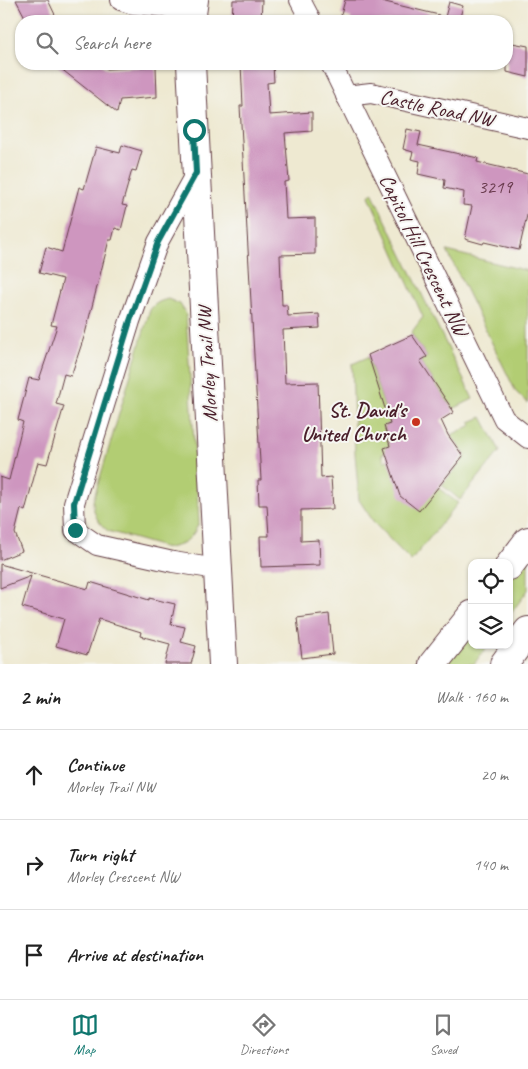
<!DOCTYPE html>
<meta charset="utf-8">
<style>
body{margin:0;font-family:Caveat,sans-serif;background:#f2f2f2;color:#222}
.controls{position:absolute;right:15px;bottom:15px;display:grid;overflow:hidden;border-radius:10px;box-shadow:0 1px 4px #0004}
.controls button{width:45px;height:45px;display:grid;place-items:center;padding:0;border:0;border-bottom:1px solid #e0e0e0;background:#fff;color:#222;font:25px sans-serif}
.stop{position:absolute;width:15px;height:15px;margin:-11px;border:4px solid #0f766e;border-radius:50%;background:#fff}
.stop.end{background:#0f766e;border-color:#fff;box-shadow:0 1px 5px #0008}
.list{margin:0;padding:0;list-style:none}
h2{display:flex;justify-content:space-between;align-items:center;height:65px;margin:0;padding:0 20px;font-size:21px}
h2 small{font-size:16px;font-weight:400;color:#767676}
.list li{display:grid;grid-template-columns:32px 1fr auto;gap:15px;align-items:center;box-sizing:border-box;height:90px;padding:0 20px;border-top:1px solid #e0e0e0}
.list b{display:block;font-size:19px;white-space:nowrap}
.list p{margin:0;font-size:16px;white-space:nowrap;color:#767676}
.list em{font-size:16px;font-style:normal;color:#767676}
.icon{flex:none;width:28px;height:28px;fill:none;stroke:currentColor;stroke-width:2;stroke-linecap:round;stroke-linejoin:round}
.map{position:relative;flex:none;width:528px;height:664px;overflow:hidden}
.search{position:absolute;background:#fff;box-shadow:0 1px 4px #0004;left:15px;right:15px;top:15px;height:55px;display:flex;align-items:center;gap:12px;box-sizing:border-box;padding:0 18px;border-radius:20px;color:#767676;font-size:19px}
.sheet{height:335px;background:#fff}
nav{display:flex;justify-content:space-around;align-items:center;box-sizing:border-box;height:70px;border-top:1px solid #e0e0e0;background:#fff;font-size:14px;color:#767676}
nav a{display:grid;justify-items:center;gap:2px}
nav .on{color:#0f766e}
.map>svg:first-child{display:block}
</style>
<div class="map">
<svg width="528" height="664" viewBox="0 0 528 664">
<rect width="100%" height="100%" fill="#f6f6f2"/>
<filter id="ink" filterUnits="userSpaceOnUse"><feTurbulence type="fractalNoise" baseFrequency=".02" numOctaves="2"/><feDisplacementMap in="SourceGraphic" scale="10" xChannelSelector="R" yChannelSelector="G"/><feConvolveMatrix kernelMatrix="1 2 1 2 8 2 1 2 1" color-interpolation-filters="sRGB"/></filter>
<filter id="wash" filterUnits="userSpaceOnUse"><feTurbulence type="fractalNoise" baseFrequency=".0096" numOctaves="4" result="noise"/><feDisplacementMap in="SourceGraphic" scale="20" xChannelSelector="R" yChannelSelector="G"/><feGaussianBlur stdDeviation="1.12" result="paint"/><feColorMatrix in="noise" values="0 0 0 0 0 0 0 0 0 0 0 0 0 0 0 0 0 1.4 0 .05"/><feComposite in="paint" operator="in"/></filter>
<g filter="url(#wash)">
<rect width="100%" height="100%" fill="#eee9d1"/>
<g fill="#b2cd73" stroke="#7e764f">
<path d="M 372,192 L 473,399 L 453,409 L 420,361 L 427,357 L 411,333 L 423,317 L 369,196 Z"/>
<path d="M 447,251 L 528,271 L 528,403 L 516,392 Z"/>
<path d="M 168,299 L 180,304 L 186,314 L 199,522 C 194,537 184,546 167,548 L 108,531 C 98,523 93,514 93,501 L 150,310 C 155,303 160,301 168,299 Z"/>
<path d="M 368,357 L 390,424 L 384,426 L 390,446 L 386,452 L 382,454 L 384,461 L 388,460 L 437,487 L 458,503 L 411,561 L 375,524 L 359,500 L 355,454 L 352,364 Z"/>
<path d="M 482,417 L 500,451 L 460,500 L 442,485 L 466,456 L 451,435 L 472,425 L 470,422 Z"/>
<path d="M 528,557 L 528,590 L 509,616 L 509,581 Z"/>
<path d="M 472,628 L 472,645 L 488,645 L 474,664 L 444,664 Z"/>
</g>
<g id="blocks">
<g fill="#ce96bf">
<path d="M 16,0 L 48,0 L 58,21 L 27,21 Z"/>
<path d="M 233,0 L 262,0 L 261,21 L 232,21 Z"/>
<path d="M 345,0 L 377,0 L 439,15 L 439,21 L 351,21 L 351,18 L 341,15 Z"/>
<path d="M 449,2 L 463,6 L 459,21 L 444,21 Z"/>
<path d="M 507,42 L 528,46 L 528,77 L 507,72 Z"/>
<path d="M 55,64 L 101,64 L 107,69 L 156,66 L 157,97 L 120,100 L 117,113 Z"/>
<path d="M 241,64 L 273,64 L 274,82 L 267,83 L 269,115 L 312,112 L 312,131 L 285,133 L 289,181 L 284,182 L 286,219 L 315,218 L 315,254 L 280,255 L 282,305 L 287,305 L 288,316 L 319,314 L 320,328 L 283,330 L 285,383 L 318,382 L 321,478 L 331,477 L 333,509 L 301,510 L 301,541 L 319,540 L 320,565 L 261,567 L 260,536 L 269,536 L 267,505 L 259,505 L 258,480 L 261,480 L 240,106 L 243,106 Z"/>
<path d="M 407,129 L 421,132 L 418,145 L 478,158 L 477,162 L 528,174 L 528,211 L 519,250 L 484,242 L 483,244 L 465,239 L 472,206 L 463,205 L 464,192 L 444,188 L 445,180 L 418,174 L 420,161 L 411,159 L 413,152 L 403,149 Z"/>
<path d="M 122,145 L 142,151 L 136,171 L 132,170 L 122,205 L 127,206 L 121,230 L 115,228 L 112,240 L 109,240 L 85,334 L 71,376 L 64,374 L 56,404 L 64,406 L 47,464 L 38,462 L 25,511 L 21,509 L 15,533 L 22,551 L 0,560 L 0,477 L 9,480 L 23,422 L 18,420 L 29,378 L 39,380 L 57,326 L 51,325 L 63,279 L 39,273 L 46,247 L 62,252 L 79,187 L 84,189 L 96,147 L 120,153 Z"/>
<path d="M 412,335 L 427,357 L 420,361 L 454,412 L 441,420 L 448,435 L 463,456 L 419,511 L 400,496 L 384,448 L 390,446 L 384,426 L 390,424 L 368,355 Z"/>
<path d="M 0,564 L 88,589 L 90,582 L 149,600 L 149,598 L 175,604 L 171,624 L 185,627 L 181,642 L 196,646 L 191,664 L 165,664 L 170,644 L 140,636 L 141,632 L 99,619 L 87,655 L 56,646 L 64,619 L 22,607 L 31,576 L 0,588 Z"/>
<path d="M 329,614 L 333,654 L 302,658 L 297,618 Z"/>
</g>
</g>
</g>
<g filter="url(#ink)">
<use href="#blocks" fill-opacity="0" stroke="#633d44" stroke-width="1"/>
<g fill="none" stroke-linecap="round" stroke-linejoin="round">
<g stroke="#633d44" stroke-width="22">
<g id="street">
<path d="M 121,0 L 133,4 L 192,9"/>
<path d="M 300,0 L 311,21"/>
<path d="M 331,64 L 504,419 L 528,438"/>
<path d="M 346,96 L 371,93 L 528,128"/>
<path d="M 196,173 L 158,242 L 130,321 L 74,503 L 75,530 L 97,545 L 173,562 L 217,569"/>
</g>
</g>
<g stroke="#633d44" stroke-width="30">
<g id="secondary">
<path d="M 191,21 L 194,0"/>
<path d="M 191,64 L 223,664"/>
</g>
</g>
<g stroke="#633d44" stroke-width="30">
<g id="highway">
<path d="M 509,566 L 528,541"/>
<path d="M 433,664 L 472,615"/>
<path d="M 504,664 L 528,631"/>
</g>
</g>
<use href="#street" stroke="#fff" stroke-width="20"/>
<use href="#secondary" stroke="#fff" stroke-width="28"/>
<use href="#highway" stroke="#fff" stroke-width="28"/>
</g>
</g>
<g fill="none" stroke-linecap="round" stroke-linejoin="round" filter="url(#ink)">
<path stroke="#0f766e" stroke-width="6" d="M 75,530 L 74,503 L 130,321 L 158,242 L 196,173 L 194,130"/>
</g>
<circle fill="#c8321e" stroke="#f6f6f2" stroke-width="2" cx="416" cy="422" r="5"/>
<g text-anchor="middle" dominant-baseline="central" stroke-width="4" stroke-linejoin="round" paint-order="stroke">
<g font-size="19" fill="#6b3d50">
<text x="495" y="187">3219</text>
</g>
<g font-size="21" fill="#4a1f2b" stroke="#f6f6f2">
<text transform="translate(437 108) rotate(12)">Castle Road NW</text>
<text transform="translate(424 255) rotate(64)">Capitol Hill Crescent NW</text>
<text transform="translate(207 364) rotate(-93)">Morley Trail NW</text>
</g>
<g font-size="21" font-weight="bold" fill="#4a1f2b" stroke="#f6f6f2" text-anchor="end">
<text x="406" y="410">St. David's<tspan x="406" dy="24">United Church</tspan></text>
</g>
</g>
</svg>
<div class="controls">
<button><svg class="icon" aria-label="locate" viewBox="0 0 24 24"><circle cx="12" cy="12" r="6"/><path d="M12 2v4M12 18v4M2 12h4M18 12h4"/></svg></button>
<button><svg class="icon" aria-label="layers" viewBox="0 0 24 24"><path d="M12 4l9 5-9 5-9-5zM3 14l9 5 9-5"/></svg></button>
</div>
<div class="stop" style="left:194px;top:130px"></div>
<div class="stop end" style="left:75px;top:530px"></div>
<div class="search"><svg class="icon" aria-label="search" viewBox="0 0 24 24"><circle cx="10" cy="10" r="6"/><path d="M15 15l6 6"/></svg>Search here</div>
</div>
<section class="sheet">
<h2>2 min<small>Walk · 160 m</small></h2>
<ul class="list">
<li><svg class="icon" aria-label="ahead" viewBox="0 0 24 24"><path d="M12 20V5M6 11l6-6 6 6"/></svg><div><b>Continue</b><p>Morley Trail NW</p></div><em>20 m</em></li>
<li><svg class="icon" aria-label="right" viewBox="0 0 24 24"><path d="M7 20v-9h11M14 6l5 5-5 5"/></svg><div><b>Turn right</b><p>Morley Crescent NW</p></div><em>140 m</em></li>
<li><svg class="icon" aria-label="arrive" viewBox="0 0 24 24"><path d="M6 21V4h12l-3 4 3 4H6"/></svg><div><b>Arrive at destination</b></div></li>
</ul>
</section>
<nav>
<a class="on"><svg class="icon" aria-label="map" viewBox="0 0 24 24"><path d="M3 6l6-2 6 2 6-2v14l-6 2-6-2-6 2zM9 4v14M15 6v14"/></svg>Map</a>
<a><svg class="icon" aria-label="directions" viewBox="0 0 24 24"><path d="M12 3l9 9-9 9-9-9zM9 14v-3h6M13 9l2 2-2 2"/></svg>Directions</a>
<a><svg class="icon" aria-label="saved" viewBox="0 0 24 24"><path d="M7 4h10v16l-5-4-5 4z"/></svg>Saved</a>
</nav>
